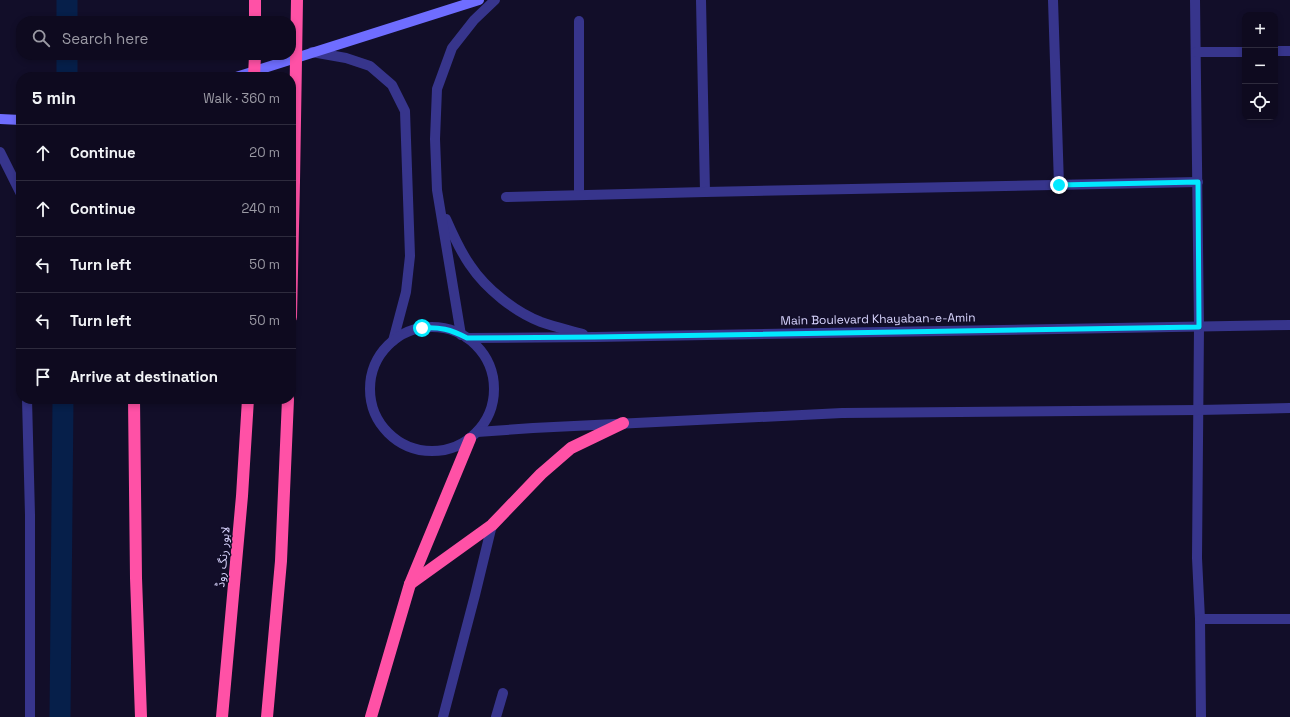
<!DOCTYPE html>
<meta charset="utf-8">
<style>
body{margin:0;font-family:"Space Grotesk","Noto Sans Arabic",sans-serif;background:#1c182c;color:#f1f3f6}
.controls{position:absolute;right:12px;top:12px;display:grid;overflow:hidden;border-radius:8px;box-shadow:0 2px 6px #0003}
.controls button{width:36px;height:36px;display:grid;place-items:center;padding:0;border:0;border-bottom:1px solid #2e2b3d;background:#0e0a1f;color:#f1f3f6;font:20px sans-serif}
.stop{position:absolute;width:12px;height:12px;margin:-9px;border:3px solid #02e8ff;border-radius:50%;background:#fff}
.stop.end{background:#02e8ff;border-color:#fff;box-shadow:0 1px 4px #0008}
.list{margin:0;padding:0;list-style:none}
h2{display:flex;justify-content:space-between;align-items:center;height:52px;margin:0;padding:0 16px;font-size:17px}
h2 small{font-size:13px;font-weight:400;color:#9b9aa4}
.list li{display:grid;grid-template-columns:26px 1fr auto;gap:12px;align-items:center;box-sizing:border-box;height:56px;padding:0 16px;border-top:1px solid #2e2b3d}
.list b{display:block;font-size:15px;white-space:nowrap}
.list em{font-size:13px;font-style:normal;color:#9b9aa4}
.icon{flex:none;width:22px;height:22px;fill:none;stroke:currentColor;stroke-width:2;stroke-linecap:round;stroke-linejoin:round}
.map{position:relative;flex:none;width:1290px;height:717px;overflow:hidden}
.search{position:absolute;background:#0e0a1f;box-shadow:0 2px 6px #0003;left:16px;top:16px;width:280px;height:44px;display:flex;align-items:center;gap:10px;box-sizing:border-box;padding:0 14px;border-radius:16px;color:#9b9aa4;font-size:15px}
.panel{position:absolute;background:#0e0a1f;box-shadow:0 2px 6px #0003;left:16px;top:72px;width:280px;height:332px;border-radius:16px}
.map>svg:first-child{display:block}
</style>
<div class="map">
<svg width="1290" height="717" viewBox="0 0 1290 717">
<rect width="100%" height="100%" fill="#120e29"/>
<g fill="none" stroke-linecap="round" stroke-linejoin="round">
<g stroke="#061f4a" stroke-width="21">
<path d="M 67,21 L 67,0"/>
<path d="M 67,77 L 67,55"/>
<path d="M 60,717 L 63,399"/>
</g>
<g stroke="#37358c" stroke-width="10">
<path d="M 701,0 L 705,192"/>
<path d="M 1053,0 L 1059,185"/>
<path d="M 1195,0 L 1199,327 L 1197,558 L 1200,619 L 1201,717"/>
<path d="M 1275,51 L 1290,51"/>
<path d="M 1196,52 L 1245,52"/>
<path d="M 0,152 L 21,194"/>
<path d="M 579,195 L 579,21"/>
<path d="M 506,197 L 705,192 L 1198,182"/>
<path d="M 27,399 L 30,515 L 30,717"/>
<path d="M 1200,619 L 1290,619"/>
<path d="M 443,717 L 475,595 L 492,525"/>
<path d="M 496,717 L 503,693"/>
</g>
<g stroke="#37358c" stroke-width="10">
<path d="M 312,52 L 346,58 L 370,66 L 392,85 L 405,111 L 410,256 L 406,292 L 393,341"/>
<path d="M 446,219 C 453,235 460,251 470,265 C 486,289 515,312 541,322 C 555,327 569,330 583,334"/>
<circle cx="432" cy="389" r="62"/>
<path d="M 461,335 L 437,190 L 435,139 L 437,89 L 452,48 L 474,20 L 495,0"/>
<path d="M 467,338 L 595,337 L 1290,325"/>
<path d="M 477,432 L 533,428 L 842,413 L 1198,410 L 1290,408"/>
</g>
<g stroke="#6f6dff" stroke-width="10">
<path d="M 236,77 L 479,0"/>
<path d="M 0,119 L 21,120"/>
</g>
<g stroke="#ff51a6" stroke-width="12">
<path d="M 255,21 L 255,0"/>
<path d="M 291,317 L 294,181"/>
<path d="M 134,399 L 136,578 L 141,717"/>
<path d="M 410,584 L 492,525 L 541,474 L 571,448 L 623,423"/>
<path d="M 222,717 L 242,496 L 248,399"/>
<path d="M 267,717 L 281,561 L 288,399"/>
<path d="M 371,717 L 410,584 L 470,439"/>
</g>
<g stroke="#ff51a6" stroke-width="12">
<path d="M 254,77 L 255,55"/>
<path d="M 294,181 L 297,0"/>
</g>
</g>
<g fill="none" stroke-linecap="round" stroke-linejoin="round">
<path stroke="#02e8ff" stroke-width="5" d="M 422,328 C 440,327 450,329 467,338 L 595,337 L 1199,327 L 1198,182 L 1059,185"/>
</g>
<g text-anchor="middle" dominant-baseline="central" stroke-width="3" stroke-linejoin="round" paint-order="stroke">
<g font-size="12" fill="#dad6ff" stroke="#120e29">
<text transform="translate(878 319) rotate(-1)">Main Boulevard Khayaban-e-Amin</text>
<text transform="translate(223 557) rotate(-85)">لاہور رنگ روڈ</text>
</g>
</g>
</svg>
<div class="controls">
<button>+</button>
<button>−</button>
<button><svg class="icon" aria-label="locate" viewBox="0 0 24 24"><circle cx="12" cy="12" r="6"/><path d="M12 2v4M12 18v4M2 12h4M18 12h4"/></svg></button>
</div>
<div class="stop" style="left:422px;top:328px"></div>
<div class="stop end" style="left:1059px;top:185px"></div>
<div class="search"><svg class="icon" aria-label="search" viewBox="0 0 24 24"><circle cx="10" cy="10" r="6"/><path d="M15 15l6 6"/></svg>Search here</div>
<section class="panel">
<h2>5 min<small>Walk · 360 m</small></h2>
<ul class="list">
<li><svg class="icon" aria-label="ahead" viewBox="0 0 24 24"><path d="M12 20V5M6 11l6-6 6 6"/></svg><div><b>Continue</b></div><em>20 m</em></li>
<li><svg class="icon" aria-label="ahead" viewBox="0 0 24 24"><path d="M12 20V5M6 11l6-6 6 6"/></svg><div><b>Continue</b></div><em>240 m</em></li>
<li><svg class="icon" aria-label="left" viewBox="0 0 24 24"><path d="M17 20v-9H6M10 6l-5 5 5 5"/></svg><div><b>Turn left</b></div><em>50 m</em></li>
<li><svg class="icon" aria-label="left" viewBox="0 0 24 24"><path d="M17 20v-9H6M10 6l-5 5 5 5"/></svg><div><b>Turn left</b></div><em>50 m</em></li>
<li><svg class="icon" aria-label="arrive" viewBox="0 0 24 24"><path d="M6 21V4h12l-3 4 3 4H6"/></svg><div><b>Arrive at destination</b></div></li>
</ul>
</section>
</div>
